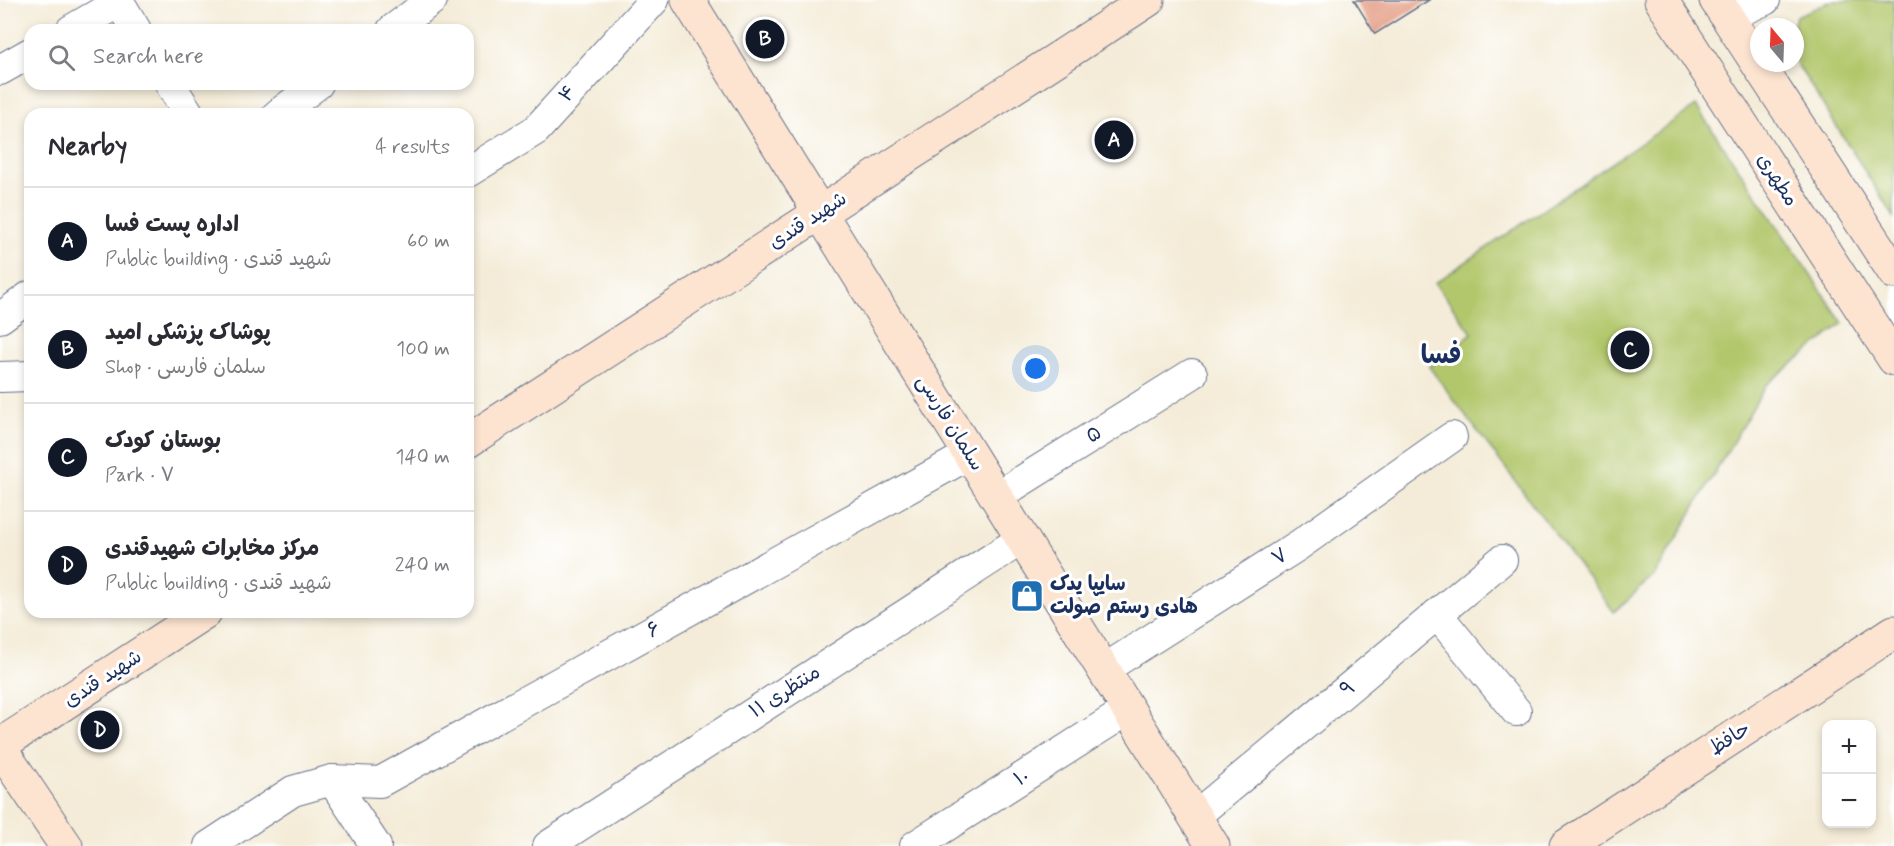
<!DOCTYPE html>
<meta charset="utf-8">
<style>
body{margin:0;font-family:Mynerve,"Playpen Sans Arabic",sans-serif;background:#f2f2f3;color:#2b2b33}
.controls{position:absolute;right:18px;bottom:18px;display:grid;overflow:hidden;border-radius:12px;box-shadow:0 3px 9px #0003}
.controls button{width:54px;height:54px;display:grid;place-items:center;padding:0;border:0;border-bottom:2px solid #e1e1e2;background:#fff;color:#2b2b33;font:30px sans-serif}
.compass{position:absolute;left:1750px;top:18px;width:54px;height:54px;border-radius:50%;background:#fff;box-shadow:0 3px 9px #0003;rotate:341deg}
.you{position:absolute;left:1036px;top:369px;width:21px;height:21px;margin:-15px;border:4px solid #fff;border-radius:50%;background:#1a73e8;box-shadow:0 0 0 9px #1a73e833}
.badge{display:grid;place-items:center;width:39px;height:39px;border-radius:50%;background:#111827;color:#fff;font-size:20px;font-weight:700}
.pin{position:absolute;translate:-50% -50%;border:3px solid #fff;box-shadow:0 2px 6px #0006}
.list{margin:0;padding:0;list-style:none}
h2{display:flex;justify-content:space-between;align-items:center;height:78px;margin:0;padding:0 24px;font-size:26px}
h2 small{font-size:20px;font-weight:400;color:#7c7c81}
.list li{display:grid;grid-template-columns:39px 1fr auto;gap:18px;align-items:center;box-sizing:border-box;height:108px;padding:0 24px;border-top:2px solid #e1e1e2}
.list b{display:block;font-size:22px;white-space:nowrap}
.list p{margin:0;font-size:20px;white-space:nowrap;color:#7c7c81}
.list em{font-size:20px;font-style:normal;color:#7c7c81}
.icon{flex:none;width:33px;height:33px;fill:none;stroke:currentColor;stroke-width:2;stroke-linecap:round;stroke-linejoin:round}
.map{position:relative;flex:none;width:1894px;height:846px;overflow:hidden}
.search{position:absolute;background:#fff;box-shadow:0 3px 9px #0003;left:24px;top:24px;width:450px;height:66px;display:flex;align-items:center;gap:15px;box-sizing:border-box;padding:0 21px;border-radius:18px;color:#7c7c81;font-size:22px}
.panel{position:absolute;background:#fff;box-shadow:0 3px 9px #0003;left:24px;top:108px;width:450px;height:510px;border-radius:18px}
.map>svg:first-child{display:block}
</style>
<div class="map">
<svg width="1894" height="846" viewBox="0 0 1894 846">
<rect width="100%" height="100%" fill="#fff"/>
<filter id="ink" filterUnits="userSpaceOnUse"><feTurbulence type="fractalNoise" baseFrequency=".0167" numOctaves="2"/><feDisplacementMap in="SourceGraphic" scale="12" xChannelSelector="R" yChannelSelector="G"/><feConvolveMatrix kernelMatrix="1 2 1 2 8 2 1 2 1" color-interpolation-filters="sRGB"/></filter>
<filter id="wash" filterUnits="userSpaceOnUse"><feTurbulence type="fractalNoise" baseFrequency=".008" numOctaves="4" result="noise"/><feDisplacementMap in="SourceGraphic" scale="24" xChannelSelector="R" yChannelSelector="G"/><feGaussianBlur stdDeviation="1.35" result="paint"/><feColorMatrix in="noise" values="0 0 0 0 0 0 0 0 0 0 0 0 0 0 0 0 0 1.4 0 .05"/><feComposite in="paint" operator="in"/></filter>
<g filter="url(#wash)">
<rect width="100%" height="100%" fill="#f4ecd8"/>
<g fill="#b2c76c" stroke="#667b65" stroke-width="1.5">
<path d="M 1834,0 L 1894,0 L 1894,217 L 1795,61 L 1795,27 L 1793,27 L 1796,16 Z"/>
<path d="M 1696,106 L 1843,323 L 1766,385 L 1655,575 L 1614,612 L 1429,367 L 1472,333 L 1435,283 Z"/>
</g>
<g id="blocks">
<path fill="#e39980" d="M 1354,0 L 1429,0 L 1375,34 Z"/>
</g>
</g>
<g filter="url(#ink)">
<use href="#blocks" fill-opacity="0" stroke="#677189" stroke-width="1.5"/>
<g fill="none" stroke-linecap="round" stroke-linejoin="round">
<g stroke="#677189" stroke-width="32">
<g id="street">
<path d="M 118,0 L 136,30"/>
<path d="M 1727,17 L 1765,0"/>
<path d="M 71,30 L 119,2"/>
<path d="M 392,30 L 432,0"/>
<path d="M 0,70 L 30,53"/>
<path d="M 170,84 L 189,114"/>
<path d="M 278,114 L 318,84"/>
<path d="M 468,172 L 536,130 L 654,0"/>
<path d="M 0,318 L 30,296"/>
<path d="M 0,377 L 30,376"/>
<path d="M 996,497 L 1192,374"/>
<path d="M 1437,614 L 1516,711"/>
<path d="M 1103,670 L 1299,545 L 1452,437"/>
<path d="M 332,780 L 376,846"/>
<path d="M 1194,817 L 1502,560"/>
<path d="M 209,846 L 293,791 L 332,780 L 380,782 L 970,454"/>
<path d="M 548,846 L 1022,539"/>
<path d="M 915,846 L 1128,710"/>
</g>
</g>
<g stroke="#677189" stroke-width="35">
<g id="secondary">
<path d="M 688,0 L 1213,846"/>
<path d="M 1661,0 L 1894,359"/>
<path d="M 1716,0 L 1894,272"/>
<path d="M 468,441 L 1148,0"/>
<path d="M 0,745 L 205,612"/>
<path d="M 0,748 L 66,846"/>
<path d="M 1566,846 L 1894,632"/>
</g>
</g>
<use href="#street" stroke="#fff" stroke-width="30"/>
<use href="#secondary" stroke="#fde4d1" stroke-width="33"/>
</g>
</g>
<defs>
<g id="shop-square" transform="scale(1.725)"><rect x="-9" y="-9" width="18" height="18" rx="4" fill="#1f6fb2" stroke="#fff"/><path d="M-5-2.5h2.3a2.7 3.5 0 0 1 5.4 0H5L5.5 6h-11ZM-1.5-2.5h3a1.5 2.3 0 0 0-3 0Z" fill="#fff"/></g>
</defs>
<g fill-rule="evenodd">
<use href="#shop-square" x="1027" y="596"/>
</g>
<g text-anchor="middle" dominant-baseline="central" stroke-width="6" stroke-linejoin="round" paint-order="stroke">
<g font-size="20" fill="#1b2f5e" stroke="#fff">
<text transform="translate(568 94) rotate(-48)">۴</text>
<text transform="translate(1777 180) rotate(57)">مطهری</text>
<text transform="translate(808 221) rotate(-33)">شهید قندی</text>
<text transform="translate(950 423) rotate(58)">سلمان فارسی</text>
<text transform="translate(1094 435) rotate(-32)">۵</text>
<text transform="translate(1280 557) rotate(-33)">۷</text>
<text transform="translate(654 630) rotate(-29)">۶</text>
<text transform="translate(103 679) rotate(-33)">شهید قندی</text>
<text transform="translate(1348 689) rotate(-40)">۹</text>
<text transform="translate(785 692) rotate(-33)">منتظری ۱۱</text>
<text transform="translate(1730 739) rotate(-33)">حافظ</text>
<text transform="translate(1022 778) rotate(-32)">۱۰</text>
</g>
<g font-size="20" font-weight="bold" fill="#1b2f5e" stroke="#fff" text-anchor="start">
<text x="1050" y="584">سایپا یدک<tspan x="1050" dy="23">هادی رستم صولت</tspan></text>
</g>
<g font-size="26" font-weight="bold" fill="#1b2f5e" stroke="#fff">
<text x="1441" y="356">فسا</text>
</g>
</g>
</svg>
<div class="controls">
<button>+</button>
<button>−</button>
</div>
<svg class="compass" viewBox="-18 -18 36 36"><path d="M0-13l5 13h-10z" fill="#e53935"/><path d="M0 13l5-13h-10z" fill="#7c7c81"/></svg>
<div class="you"></div>
<div class="pin badge" style="left:1114px;top:140px">A</div>
<div class="pin badge" style="left:765px;top:39px">B</div>
<div class="pin badge" style="left:1630px;top:350px">C</div>
<div class="pin badge" style="left:100px;top:730px">D</div>
<div class="search"><svg class="icon" aria-label="search" viewBox="0 0 24 24"><circle cx="10" cy="10" r="6"/><path d="M15 15l6 6"/></svg>Search here</div>
<section class="panel">
<h2>Nearby<small>4 results</small></h2>
<ul class="list">
<li><span class="badge">A</span><div><b>اداره پست فسا</b><p>Public building · شهید قندی</p></div><em>60 m</em></li>
<li><span class="badge">B</span><div><b>پوشاک پزشکی امید</b><p>Shop · سلمان فارسی</p></div><em>100 m</em></li>
<li><span class="badge">C</span><div><b>بوستان کودک</b><p>Park · ۷</p></div><em>140 m</em></li>
<li><span class="badge">D</span><div><b>مرکز مخابرات شهیدقندی</b><p>Public building · شهید قندی</p></div><em>240 m</em></li>
</ul>
</section>
</div>
